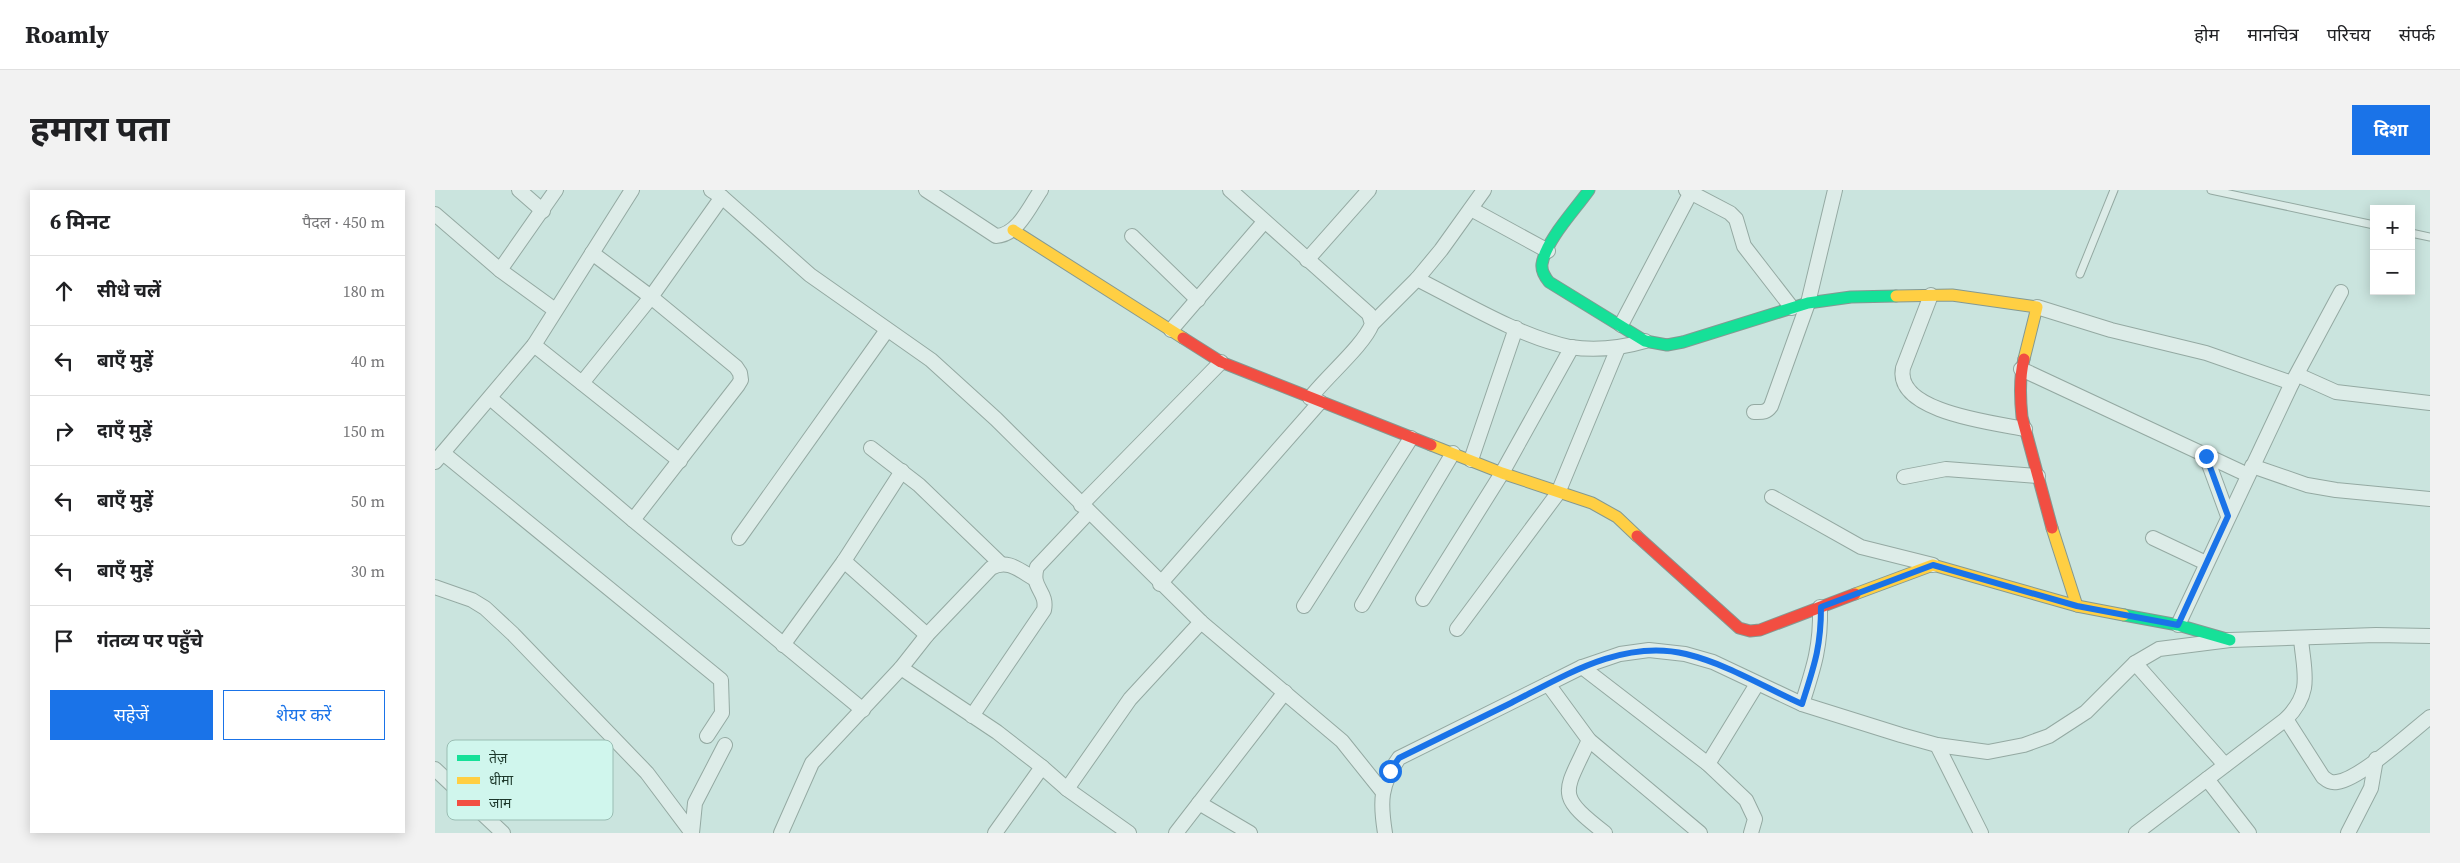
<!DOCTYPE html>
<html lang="hi">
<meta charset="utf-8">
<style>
body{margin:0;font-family:"Source Serif 4","Noto Sans Devanagari",serif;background:#f2f2f2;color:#202124}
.controls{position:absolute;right:15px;top:15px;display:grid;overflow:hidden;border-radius:0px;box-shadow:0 2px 12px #0003}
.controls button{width:45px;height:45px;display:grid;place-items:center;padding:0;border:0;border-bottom:1px solid #e0e0e0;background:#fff;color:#202124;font:25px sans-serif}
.stop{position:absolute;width:15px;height:15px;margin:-11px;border:4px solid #1a73e8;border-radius:50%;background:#fff}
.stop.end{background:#1a73e8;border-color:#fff;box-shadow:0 1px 5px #0008}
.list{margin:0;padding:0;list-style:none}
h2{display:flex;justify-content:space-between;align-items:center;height:65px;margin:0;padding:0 20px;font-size:21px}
h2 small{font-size:16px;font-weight:400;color:#757577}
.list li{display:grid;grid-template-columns:32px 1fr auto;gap:15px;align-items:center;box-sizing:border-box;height:70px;padding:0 20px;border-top:1px solid #e0e0e0}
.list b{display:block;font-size:19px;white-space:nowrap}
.list em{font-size:16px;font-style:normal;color:#757577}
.actions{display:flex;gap:10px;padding:15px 20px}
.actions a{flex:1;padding:11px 0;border:1px solid #1a73e8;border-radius:0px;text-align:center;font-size:18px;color:#1a73e8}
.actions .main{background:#1a73e8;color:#fff}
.icon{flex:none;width:28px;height:28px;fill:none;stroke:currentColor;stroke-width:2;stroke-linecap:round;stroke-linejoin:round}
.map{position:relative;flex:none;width:1995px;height:643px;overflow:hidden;border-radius:0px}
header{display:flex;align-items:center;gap:30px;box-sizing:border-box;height:70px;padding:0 25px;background:#fff;border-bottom:1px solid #e0e0e0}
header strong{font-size:24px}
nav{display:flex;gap:28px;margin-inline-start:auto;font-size:18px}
.intro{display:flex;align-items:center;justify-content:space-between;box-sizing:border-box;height:120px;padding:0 30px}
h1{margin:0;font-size:35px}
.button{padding:12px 22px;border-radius:0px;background:#1a73e8;color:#fff;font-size:18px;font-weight:700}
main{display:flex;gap:30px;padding:0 30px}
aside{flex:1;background:#fff;border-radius:0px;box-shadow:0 2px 12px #0003}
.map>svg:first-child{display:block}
</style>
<header>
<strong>Roamly</strong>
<nav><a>होम</a><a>मानचित्र</a><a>परिचय</a><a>संपर्क</a></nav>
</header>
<div class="intro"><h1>हमारा पता</h1><a class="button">दिशा</a></div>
<main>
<aside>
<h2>6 मिनट<small>पैदल · 450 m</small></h2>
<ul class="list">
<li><svg class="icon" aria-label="ahead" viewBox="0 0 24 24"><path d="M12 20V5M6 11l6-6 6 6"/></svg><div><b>सीधे चलें</b></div><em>180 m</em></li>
<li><svg class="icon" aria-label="left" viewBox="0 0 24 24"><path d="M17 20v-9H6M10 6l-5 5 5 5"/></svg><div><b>बाएँ मुड़ें</b></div><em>40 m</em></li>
<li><svg class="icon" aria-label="right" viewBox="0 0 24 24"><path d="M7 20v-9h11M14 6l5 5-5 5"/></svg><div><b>दाएँ मुड़ें</b></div><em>150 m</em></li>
<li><svg class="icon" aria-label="left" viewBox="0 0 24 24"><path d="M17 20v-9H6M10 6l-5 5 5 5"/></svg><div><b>बाएँ मुड़ें</b></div><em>50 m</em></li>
<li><svg class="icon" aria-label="left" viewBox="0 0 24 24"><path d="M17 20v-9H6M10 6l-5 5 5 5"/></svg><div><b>बाएँ मुड़ें</b></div><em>30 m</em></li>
<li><svg class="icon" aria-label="arrive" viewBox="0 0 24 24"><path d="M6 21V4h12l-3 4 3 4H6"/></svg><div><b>गंतव्य पर पहुँचे</b></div></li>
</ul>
<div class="actions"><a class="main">सहेजें</a><a>शेयर करें</a></div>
</aside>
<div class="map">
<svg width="1995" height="643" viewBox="0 0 1995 643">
<rect width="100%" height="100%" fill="#cae4de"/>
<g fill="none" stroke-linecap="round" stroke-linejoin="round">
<g stroke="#94a9a2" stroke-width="9">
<g id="lane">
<path d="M 1776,0 L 1939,35"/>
<path d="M 1976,43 L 1995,47"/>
<path d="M 1645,84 L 1679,0"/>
</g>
</g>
<g stroke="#94a9a2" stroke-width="16">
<g id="street">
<path d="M 84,0 L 108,21"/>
<path d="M 276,0 L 287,7 L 375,85 L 496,170 L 561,229 L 766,432 L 907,551 L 947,601"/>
<path d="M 491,0 L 561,46 C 583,45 595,16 606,0"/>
<path d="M 795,0 L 934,124 L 937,134 C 929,155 891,187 875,208"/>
<path d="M 1251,0 L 1295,23 L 1301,29 L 1309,56 L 1357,118"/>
<path d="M 1036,19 L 1113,61"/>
<path d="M 0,24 L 65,80 L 120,120"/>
<path d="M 697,46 L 763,110"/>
<path d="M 157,63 L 216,107 L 301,177 L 305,183 L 306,190 L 303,195 L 198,330"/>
<path d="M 872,70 L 934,0"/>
<path d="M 65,80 L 121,0"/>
<path d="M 982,89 C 1028,112 1085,147 1135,157 C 1160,161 1186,158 1210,151"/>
<path d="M 1496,105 L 1468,178 C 1459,222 1560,233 1590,239"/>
<path d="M 1602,117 L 1676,140 L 1771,163 L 1857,193"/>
<path d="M 937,134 L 982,89 L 1006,60 L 1049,0"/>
<path d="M 1186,135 L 1256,2"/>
<path d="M 736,140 L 829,32"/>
<path d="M 99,155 L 245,271"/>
<path d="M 1586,179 L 1813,285"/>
<path d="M 1863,185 L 1901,202 L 1995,213"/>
<path d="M 147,193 L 216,107 L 287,7"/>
<path d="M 55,208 L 198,330 L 428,520"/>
<path d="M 1319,222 C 1327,222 1331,223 1336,216 L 1373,113 L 1400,0"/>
<path d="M 436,258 L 484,295 L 565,373"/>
<path d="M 8,263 L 286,490 L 287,523 L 272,546"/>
<path d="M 1771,266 L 1793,326"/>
<path d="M 1036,270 L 1081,138"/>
<path d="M 0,272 L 99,155 L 197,0"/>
<path d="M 1817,276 L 1872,295 L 1901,300 L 1995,309"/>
<path d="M 1469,287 L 1511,279 L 1603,286"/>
<path d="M 1337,307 L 1426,357 L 1498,375"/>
<path d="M 646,315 L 786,172"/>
<path d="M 304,348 L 452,140"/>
<path d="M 1718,348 L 1771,373"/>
<path d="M 409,371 L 492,445"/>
<path d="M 725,394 L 885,212"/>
<path d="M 0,397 L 37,410 L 50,418 L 78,444 L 212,583 L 257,643"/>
<path d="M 988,409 L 1067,283 L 1137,157"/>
<path d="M 927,415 L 1018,263"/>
<path d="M 869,416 L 976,248"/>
<path d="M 1743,435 L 1857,193 L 1906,102"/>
<path d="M 1022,439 L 1123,303 L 1183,158"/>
<path d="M 348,455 L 409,371 L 467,281"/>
<path d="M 1700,473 L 1790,575"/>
<path d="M 1147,477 L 1273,574 L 1311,610 L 1320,629 L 1316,643"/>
<path d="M 466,478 L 562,542 L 607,577 L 632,599 L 694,643"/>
<path d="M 1113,494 L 1154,550 L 1265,643"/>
<path d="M 1367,514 C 1379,477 1386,456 1385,417"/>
<path d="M 537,526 L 609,420 C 613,401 595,398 602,377 L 654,322"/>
<path d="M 1851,529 L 1888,587 C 1893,591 1896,593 1902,592 C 1925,589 1975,543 1995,527"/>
<path d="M 1154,550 C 1129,604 1120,604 1170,643"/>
<path d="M 1502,555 L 1546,643"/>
<path d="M 1273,574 L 1322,494"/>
<path d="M 0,579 L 68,643"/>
<path d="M 1772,589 L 1814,643"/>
<path d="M 632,599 L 695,509 L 766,432"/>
<path d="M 764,613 L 815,643"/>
<path d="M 257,643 L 260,613 L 290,555"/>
<path d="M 346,643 L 377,573 L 466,478 L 492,445 L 556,378 C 572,369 583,379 598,388"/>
<path d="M 560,643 L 607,577"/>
<path d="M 741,643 L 850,502"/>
<path d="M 950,643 C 945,612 945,595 964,568 L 1147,477 L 1185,464 L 1214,460 L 1250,464 L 1278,472 L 1367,514 L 1466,545 L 1502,555 L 1553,562 L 1589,555 L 1614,546 L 1651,522 L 1700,473 L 1724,459 L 1795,450 L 1941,445 L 1995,446"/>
<path d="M 1701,643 L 1851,529 C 1878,502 1869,483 1866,449"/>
<path d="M 1913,643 L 1936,598 L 1941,569"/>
</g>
</g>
<g stroke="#849992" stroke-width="13">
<g id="fast">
<path d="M 1154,0 C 1140,20 1111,50 1107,74 C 1106,81 1110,87 1114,92 L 1210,151 L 1232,155 L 1248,152 L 1373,113 L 1416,107 L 1461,106"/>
<path d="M 1689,425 L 1743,435 L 1795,450"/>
</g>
</g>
<g stroke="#849992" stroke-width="13">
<g id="slow">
<path d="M 578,40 L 748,148"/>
<path d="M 1461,106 L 1517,105 L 1602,117 L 1589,169"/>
<path d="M 996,255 L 1067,283 L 1157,313 L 1182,327 L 1202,346"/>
<path d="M 1617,338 L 1642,416"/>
<path d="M 1420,404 L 1498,375 L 1642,416 L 1689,425"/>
</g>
</g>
<g stroke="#849992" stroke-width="13">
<g id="jam">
<path d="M 748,148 L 786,172 L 996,255"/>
<path d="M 1589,169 C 1584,188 1585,208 1587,227 L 1617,338"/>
<path d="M 1202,346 L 1304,438 L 1315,441 L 1325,440 L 1420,404"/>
</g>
</g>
<use href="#lane" stroke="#ddece8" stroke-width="7"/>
<use href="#street" stroke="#ddece8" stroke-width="14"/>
<use href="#fast" stroke="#16e098" stroke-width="11"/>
<use href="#slow" stroke="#ffcf43" stroke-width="11"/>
<use href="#jam" stroke="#f24e42" stroke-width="11"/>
</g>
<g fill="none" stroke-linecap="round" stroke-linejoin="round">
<path stroke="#1a73e8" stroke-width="6" d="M 955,581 L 964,568 C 1001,550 1039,531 1076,513 C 1131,485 1188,449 1251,464 C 1292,474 1329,497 1367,514 C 1379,476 1386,458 1386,417 L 1498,375 L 1642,416 L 1743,435 L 1793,326 L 1771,266"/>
</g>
<rect x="12" y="550" width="166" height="80" rx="8" fill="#d0f6ed" stroke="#9abdb3" stroke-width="1"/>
<rect x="22" y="565" width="23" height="6" fill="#16e098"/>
<rect x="22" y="587" width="23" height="7" fill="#ffcf43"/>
<rect x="22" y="610" width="23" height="6" fill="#f24e42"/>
<g font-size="14" fill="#1d382b">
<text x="54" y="573">तेज़</text>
<text x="54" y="595">धीमा</text>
<text x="54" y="618">जाम</text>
</g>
</svg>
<div class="controls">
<button>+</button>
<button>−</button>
</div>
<div class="stop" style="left:955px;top:581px"></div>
<div class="stop end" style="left:1771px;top:266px"></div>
</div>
</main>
